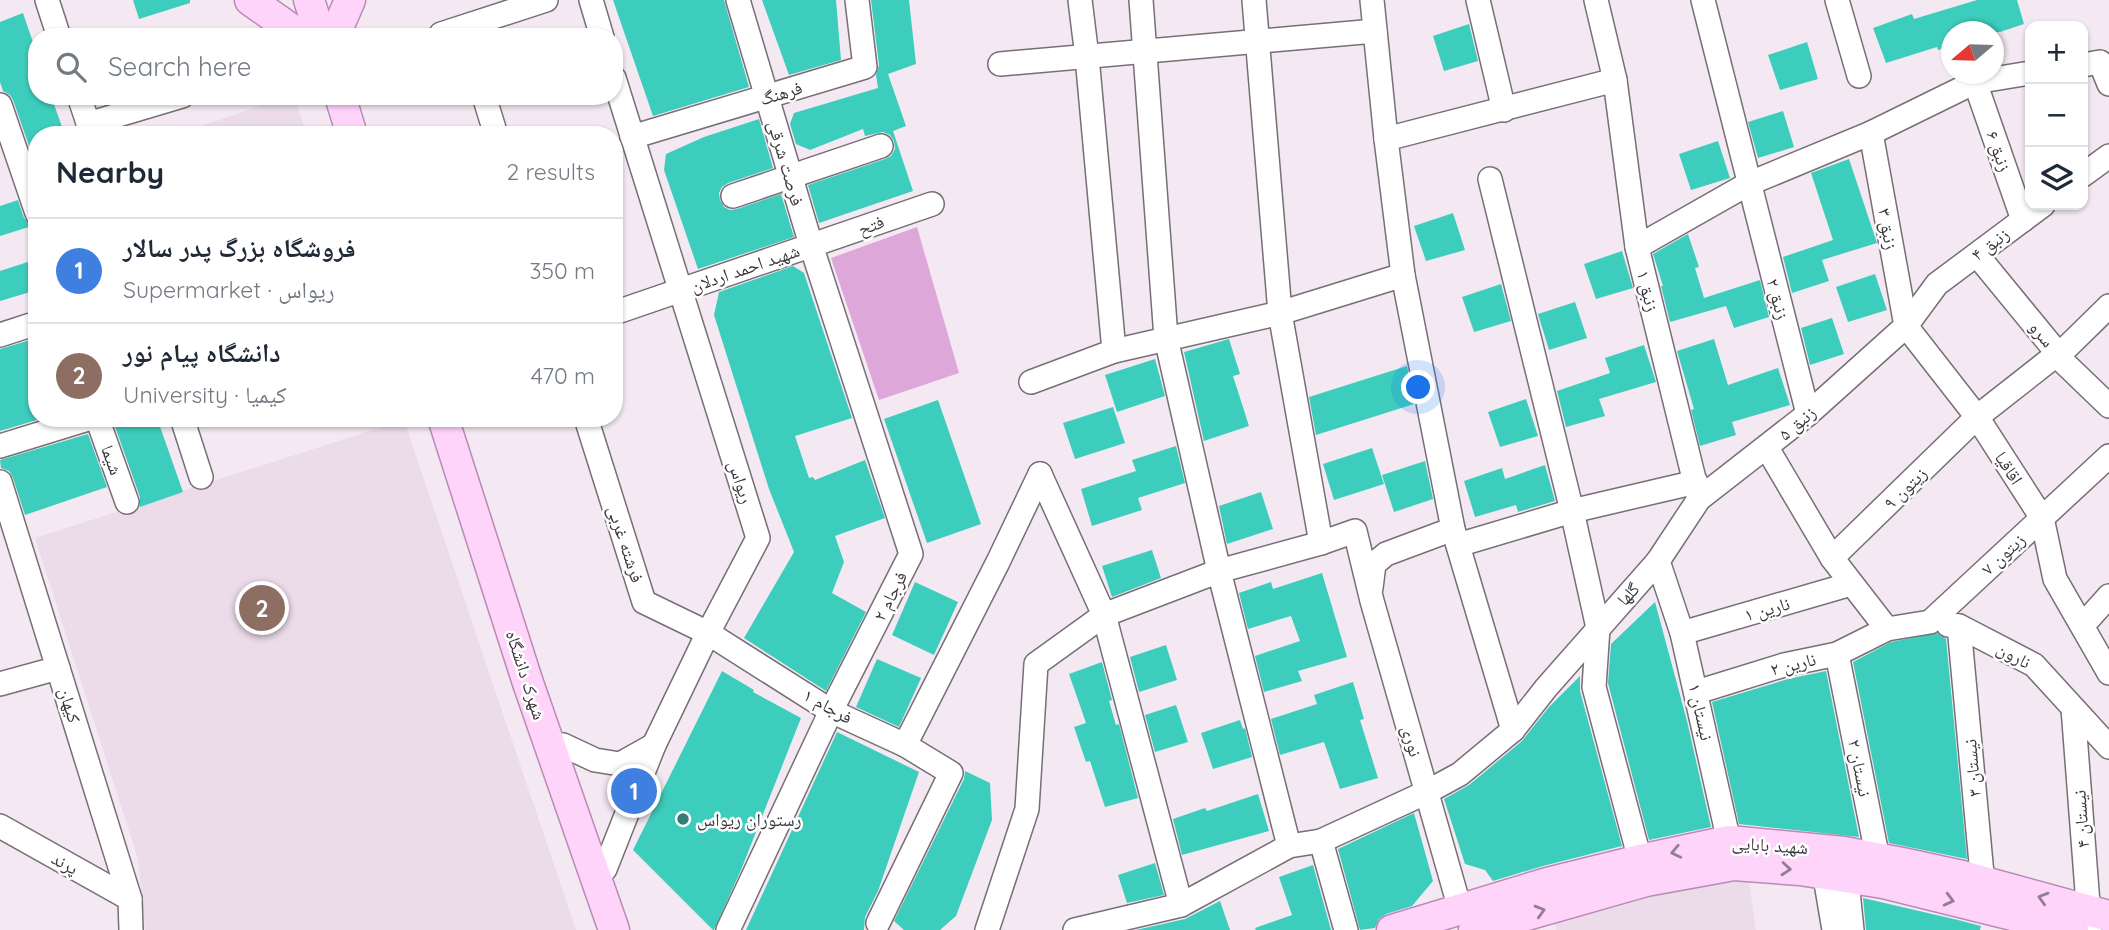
<!DOCTYPE html>
<meta charset="utf-8">
<style>
body{margin:0;font-family:Quicksand,"Noto Naskh Arabic",sans-serif;background:#f6f6f7;color:#1f2937}
.controls{position:absolute;right:21px;top:21px;display:grid;overflow:hidden;border-radius:14px;box-shadow:0 2px 5px #0004}
.controls button{width:63px;height:63px;display:grid;place-items:center;padding:0;border:0;border-bottom:2px solid #e0e1e3;background:#fff;color:#1f2937;font:35px sans-serif}
.compass{position:absolute;left:1941px;top:21px;width:63px;height:63px;border-radius:50%;background:#fff;box-shadow:0 2px 5px #0004;rotate:251deg}
.you{position:absolute;left:1419px;top:388px;width:24px;height:24px;margin:-18px;border:5px solid #fff;border-radius:50%;background:#1a73e8;box-shadow:0 0 0 10px #1a73e833}
.badge{display:grid;place-items:center;width:46px;height:46px;border-radius:50%;background:#367c73;color:#fff;font-size:23px;font-weight:700}
.pin{position:absolute;translate:-50% -50%;border:4px solid #fff;box-shadow:0 2px 7px #0006}
.list{margin:0;padding:0;list-style:none}
h2{display:flex;justify-content:space-between;align-items:center;height:91px;margin:0;padding:0 28px;font-size:30px}
h2 small{font-size:23px;font-weight:400;color:#747a83}
.list li{display:grid;grid-template-columns:46px 1fr auto;gap:21px;align-items:center;box-sizing:border-box;height:105px;padding:0 28px;border-top:2px solid #e0e1e3}
.list b{display:block;font-size:26px;white-space:nowrap}
.list p{margin:0;font-size:23px;white-space:nowrap;color:#747a83}
.list em{font-size:23px;font-style:normal;color:#747a83}
.icon{flex:none;width:38px;height:38px;fill:none;stroke:currentColor;stroke-width:2;stroke-linecap:round;stroke-linejoin:round}
.map{position:relative;flex:none;width:2109px;height:930px;overflow:hidden}
.search{position:absolute;background:#fff;box-shadow:0 2px 5px #0004;left:28px;top:28px;width:595px;height:77px;display:flex;align-items:center;gap:18px;box-sizing:border-box;padding:0 24px;border-radius:28px;color:#747a83;font-size:26px}
.panel{position:absolute;background:#fff;box-shadow:0 2px 5px #0004;left:28px;top:126px;width:595px;height:301px;border-radius:28px}
.map>svg:first-child{display:block}
</style>
<div class="map">
<svg width="2109" height="930" viewBox="0 0 2109 930">
<rect width="100%" height="100%" fill="#f4e9f2"/>
<g fill="#ecdcea">
<path d="M 289,96 L 294,96 L 307,135 L 175,135 Z"/>
<path d="M 404,420 L 576,930 L 145,930 L 138,859 L 35,538 Z"/>
<path d="M 1749,881 L 1756,930 L 1556,930 L 1555,922 L 1665,888 Z"/>
</g>
<path fill="#dea7d9" d="M 917,227 L 959,373 L 879,400 L 831,258 Z"/>
<g fill="#3dcdbc">
<path d="M 133,0 L 190,0 L 190,3 L 139,19 Z"/>
<path d="M 613,0 L 724,0 L 749,87 L 653,116 Z"/>
<path d="M 762,0 L 836,0 L 841,60 L 789,75 Z"/>
<path d="M 871,0 L 909,0 L 916,64 L 888,74 L 906,126 L 893,131 L 913,191 L 819,223 L 808,185 L 885,159 L 891,156 L 895,149 L 894,141 L 890,135 L 883,132 L 865,136 L 863,129 L 810,150 L 796,144 L 790,124 L 794,113 L 878,88 L 876,75 L 879,65 Z"/>
<path d="M 1977,0 L 2017,0 L 2024,24 L 2000,32 L 1951,32 L 1951,46 L 1938,50 L 1937,47 L 1886,63 L 1873,28 L 1912,14 L 1914,19 Z"/>
<path d="M 23,13 L 37,54 L 37,96 L 51,96 L 65,135 L 37,135 L 37,156 L 33,157 L 13,100 L 10,95 L 3,91 L 0,82 L 0,22 Z"/>
<path d="M 1469,24 L 1478,61 L 1444,71 L 1433,36 Z"/>
<path d="M 1807,42 L 1818,79 L 1780,90 L 1768,55 Z"/>
<path d="M 1783,111 L 1794,147 L 1758,158 L 1748,122 Z"/>
<path d="M 759,119 L 773,168 L 728,183 L 722,187 L 719,193 L 720,200 L 724,207 L 730,210 L 737,209 L 781,194 L 794,237 L 698,269 L 664,170 L 666,154 L 704,137 Z"/>
<path d="M 1718,141 L 1730,178 L 1691,190 L 1679,154 Z"/>
<path d="M 1849,159 L 1877,243 L 1822,260 L 1829,281 L 1792,293 L 1783,257 L 1833,240 L 1811,173 Z"/>
<path d="M 18,200 L 24,218 L 32,226 L 0,236 L 0,206 Z"/>
<path d="M 1453,213 L 1465,250 L 1426,261 L 1414,226 Z"/>
<path d="M 1688,234 L 1699,267 L 1695,268 L 1704,298 L 1760,280 L 1769,317 L 1734,328 L 1726,306 L 1670,322 L 1661,286 L 1663,286 L 1653,254 Z"/>
<path d="M 1622,251 L 1633,288 L 1596,299 L 1584,264 Z"/>
<path d="M 37,259 L 37,290 L 0,301 L 0,271 Z"/>
<path d="M 793,266 L 804,273 L 852,418 L 795,436 L 809,478 L 813,477 L 815,480 L 865,460 L 885,518 L 835,536 L 844,562 L 832,593 L 866,612 L 826,691 L 744,638 L 794,552 L 769,489 L 714,315 L 719,292 Z"/>
<path d="M 1875,274 L 1887,310 L 1848,322 L 1836,287 Z"/>
<path d="M 1501,284 L 1511,321 L 1474,332 L 1462,297 Z"/>
<path d="M 1575,302 L 1587,338 L 1549,350 L 1538,314 Z"/>
<path d="M 1832,318 L 1844,354 L 1810,365 L 1801,328 Z"/>
<path d="M 37,338 L 37,418 L 40,419 L 0,431 L 0,349 Z"/>
<path d="M 1229,339 L 1240,374 L 1233,376 L 1249,426 L 1204,441 L 1184,352 Z"/>
<path d="M 1714,339 L 1728,385 L 1778,368 L 1790,405 L 1732,422 L 1736,435 L 1700,446 L 1691,410 L 1694,409 L 1677,351 Z"/>
<path d="M 1644,345 L 1656,382 L 1599,399 L 1605,416 L 1566,427 L 1557,391 L 1610,373 L 1605,358 Z"/>
<path d="M 1155,359 L 1165,396 L 1117,412 L 1105,375 Z"/>
<path d="M 1407,366 L 1414,404 L 1316,435 L 1309,397 Z"/>
<path d="M 1526,399 L 1538,436 L 1500,447 L 1488,412 Z"/>
<path d="M 938,400 L 981,524 L 927,543 L 884,419 Z"/>
<path d="M 1113,407 L 1125,443 L 1075,459 L 1063,423 Z"/>
<path d="M 112,418 L 157,418 L 183,492 L 140,507 L 140,497 Z"/>
<path d="M 88,434 L 107,487 L 25,515 L 13,478 L 9,471 L 1,468 L 0,460 Z"/>
<path d="M 1176,446 L 1185,483 L 1138,498 L 1142,510 L 1092,526 L 1081,489 L 1136,471 L 1132,460 Z"/>
<path d="M 1372,448 L 1384,484 L 1334,500 L 1323,464 Z"/>
<path d="M 1425,461 L 1433,499 L 1394,512 L 1382,475 Z"/>
<path d="M 1545,465 L 1555,501 L 1518,512 L 1516,505 L 1475,517 L 1464,481 L 1502,468 L 1505,479 Z"/>
<path d="M 1261,492 L 1273,529 L 1227,544 L 1219,506 Z"/>
<path d="M 1152,550 L 1161,578 L 1112,597 L 1102,566 Z"/>
<path d="M 1322,573 L 1347,657 L 1298,671 L 1302,681 L 1264,692 L 1255,656 L 1300,641 L 1291,616 L 1248,629 L 1239,593 L 1271,582 L 1273,589 Z"/>
<path d="M 915,582 L 958,602 L 934,655 L 892,635 Z"/>
<path d="M 1655,602 L 1687,721 L 1711,827 L 1649,840 L 1608,683 L 1611,644 Z"/>
<path d="M 1937,633 L 1946,639 L 1967,859 L 1889,843 L 1853,662 L 1891,642 Z"/>
<path d="M 1166,645 L 1177,680 L 1139,692 L 1130,657 Z"/>
<path d="M 877,659 L 921,678 L 899,727 L 856,707 Z"/>
<path d="M 1102,662 L 1112,700 L 1109,701 L 1116,725 L 1119,724 L 1138,798 L 1105,807 L 1090,761 L 1086,762 L 1074,727 L 1086,723 L 1069,674 Z"/>
<path d="M 722,671 L 754,690 L 753,692 L 801,718 L 741,870 L 714,930 L 713,930 L 633,850 Z"/>
<path d="M 1826,671 L 1859,837 L 1739,824 L 1712,702 L 1788,679 Z"/>
<path d="M 1580,676 L 1580,691 L 1622,846 L 1543,866 L 1493,881 L 1485,870 L 1465,864 L 1444,799 L 1469,785 L 1522,741 L 1549,707 Z"/>
<path d="M 1353,682 L 1364,719 L 1360,720 L 1378,778 L 1340,789 L 1324,742 L 1280,755 L 1271,719 L 1317,704 L 1314,695 Z"/>
<path d="M 1176,705 L 1188,742 L 1155,752 L 1145,715 Z"/>
<path d="M 1240,720 L 1243,729 L 1245,728 L 1252,757 L 1213,769 L 1201,733 Z"/>
<path d="M 837,732 L 919,772 L 878,891 L 865,917 L 864,930 L 746,930 Z"/>
<path d="M 965,771 L 990,783 L 992,820 L 956,916 L 940,930 L 904,930 L 894,921 L 964,779 Z"/>
<path d="M 1258,794 L 1269,831 L 1182,855 L 1173,819 L 1205,808 L 1207,811 Z"/>
<path d="M 1414,813 L 1433,881 L 1412,906 L 1386,914 L 1379,919 L 1375,928 L 1360,930 L 1338,849 Z"/>
<path d="M 1155,863 L 1164,895 L 1127,903 L 1118,875 Z"/>
<path d="M 1313,865 L 1331,930 L 1256,930 L 1255,928 L 1292,915 L 1279,877 Z"/>
<path d="M 1863,898 L 1958,920 L 1981,926 L 1980,930 L 1866,930 Z"/>
<path d="M 1220,901 L 1230,930 L 1136,930 L 1185,919 Z"/>
</g>
<g fill="none" stroke-linecap="round" stroke-linejoin="round">
<g stroke="#776e76" stroke-width="26">
<g id="minor">
<path d="M 47,0 L 59,37"/>
<path d="M 591,0 L 602,37"/>
<path d="M 1080,0 L 1087,57 L 1114,351"/>
<path d="M 1254,0 L 1280,313 L 1321,543"/>
<path d="M 1372,0 L 1386,139 L 1403,275 L 1453,529 L 1513,730"/>
<path d="M 1478,0 L 1504,110"/>
<path d="M 1596,0 L 1615,80 L 1637,247 L 1699,499"/>
<path d="M 1703,0 L 1808,414"/>
<path d="M 1837,0 L 1859,76"/>
<path d="M 441,34 L 546,0"/>
<path d="M 1000,64 L 1375,31"/>
<path d="M 2083,65 L 2100,62 L 2109,84"/>
<path d="M 1975,82 L 2023,220"/>
<path d="M 79,96 L 92,135"/>
<path d="M 484,96 L 496,135"/>
<path d="M 0,105 L 37,213"/>
<path d="M 88,124 L 182,96"/>
<path d="M 1871,133 L 1906,326 L 1977,417 L 2042,518 L 2055,579 L 2109,673"/>
<path d="M 632,137 L 865,67 L 857,0"/>
<path d="M 1386,139 L 1615,80"/>
<path d="M 2083,175 L 2109,156"/>
<path d="M 1490,179 L 1572,511 L 1598,628 L 1594,687 L 1644,875"/>
<path d="M 733,196 L 881,146"/>
<path d="M 1637,247 L 1748,184 L 1871,133 L 1975,82 L 2030,73"/>
<path d="M 1977,255 L 2059,355 L 2056,355 L 2109,406"/>
<path d="M 614,313 L 932,204"/>
<path d="M 0,335 L 37,323"/>
<path d="M 2059,355 L 2109,306"/>
<path d="M 1031,382 L 1114,351 L 1280,313 L 1403,275"/>
<path d="M 97,418 L 127,502"/>
<path d="M 182,418 L 201,477"/>
<path d="M 586,418 L 644,602 L 708,633 L 831,711 L 905,745 L 951,773 L 878,923"/>
<path d="M 0,446 L 91,418"/>
<path d="M 1767,448 L 1832,558 L 1887,629"/>
<path d="M 1040,474 L 1104,615 L 1181,905"/>
<path d="M 0,482 L 130,899 L 131,930"/>
<path d="M 1458,545 L 1572,511 L 1696,482"/>
<path d="M 1832,558 L 1977,417 L 2056,355"/>
<path d="M 1658,561 L 1682,633 L 1732,855"/>
<path d="M 1371,588 L 1374,564 L 1386,554 L 1453,529"/>
<path d="M 1948,625 L 1959,626 L 2034,665 L 2109,747"/>
<path d="M 2083,625 L 2109,596"/>
<path d="M 1959,626 L 1984,896"/>
<path d="M 1682,633 L 1851,584"/>
<path d="M 1837,654 L 1881,874"/>
<path d="M 0,684 L 58,668"/>
<path d="M 1697,692 L 1784,665 L 1837,654 L 1887,629 L 1930,622 L 2109,456"/>
<path d="M 2073,708 L 2090,930"/>
<path d="M 563,745 L 595,760 L 620,764 L 654,745"/>
<path d="M 905,745 L 998,562 L 1040,474"/>
<path d="M 0,826 L 130,899"/>
<path d="M 1321,841 L 1346,930"/>
<path d="M 1289,846 L 1219,571 L 1321,543 L 1355,531 L 1372,601 L 1460,909"/>
<path d="M 1822,859 L 1834,930"/>
<path d="M 1845,863 L 1852,930"/>
<path d="M 605,869 L 654,745 L 708,633 L 758,538 L 614,78"/>
<path d="M 728,930 L 831,711 L 911,554 L 811,245 L 738,0"/>
<path d="M 987,930 L 1027,809 L 1036,664 L 1104,615 L 1219,571 L 1166,338 L 1141,0"/>
<path d="M 1075,930 L 1181,905 L 1289,846 L 1321,841 L 1427,792 L 1460,774 L 1513,730 L 1546,688 L 1658,561 L 1699,499 L 1808,414 L 1906,326 L 1937,284 L 2043,205"/>
</g>
</g>
<g stroke="#b98ab5" stroke-width="33">
<g id="major">
<path d="M 250,0 L 302,37"/>
<path d="M 309,0 L 321,37"/>
<path d="M 334,37 L 350,0"/>
<path d="M 340,96 L 352,135"/>
<path d="M 443,418 L 528,683 L 614,930"/>
<path d="M 1392,930 L 1547,883 L 1640,860 L 1729,841 L 1844,852 L 1902,863 L 1962,876 L 2109,916"/>
<path d="M 1474,930 L 1646,881 L 1734,865 L 1800,870 L 1883,883 L 2073,930"/>
</g>
</g>
<use href="#minor" stroke="#fff" stroke-width="23"/>
<use href="#major" stroke="#fed4fa" stroke-width="30"/>
</g>
<defs><path id="oneway-chevron" d="M-2-3.5L2.5 0L-2 3.5" fill="none" stroke-width="1.6" stroke-linecap="round" stroke-linejoin="round" transform="scale(1.75)"/></defs>
<g stroke="#937e91">
<use href="#oneway-chevron" transform="translate(1676 852) rotate(168)"/>
<use href="#oneway-chevron" transform="translate(1786 869) rotate(5)"/>
<use href="#oneway-chevron" transform="translate(2043 898) rotate(-164)"/>
<use href="#oneway-chevron" transform="translate(1949 900) rotate(14)"/>
<use href="#oneway-chevron" transform="translate(1540 911) rotate(-16)"/>
</g>
<circle fill="#367c73" stroke="#fff" stroke-width="2.5" cx="683" cy="819" r="7"/>
<g text-anchor="middle" dominant-baseline="central" stroke-width="5" stroke-linejoin="round" paint-order="stroke">
<g font-size="18" fill="#3b373b" stroke="#fff">
<text transform="translate(781 93) rotate(-17)">فرهنگ</text>
<text transform="translate(1999 151) rotate(71)">زنبق ۶</text>
<text transform="translate(786 163) rotate(74)">فرصت شرقی</text>
<text transform="translate(871 225) rotate(-19)">فتح</text>
<text transform="translate(1888 229) rotate(80)">زنبق ۳</text>
<text transform="translate(1990 244) rotate(-37)">زنبق ۴</text>
<text transform="translate(745 268) rotate(-19)">شهید احمد اردلان</text>
<text transform="translate(1648 291) rotate(76)">زنبق ۱</text>
<text transform="translate(1778 299) rotate(75)">زنبق ۲</text>
<text transform="translate(2042 334) rotate(51)">سرو</text>
<text transform="translate(1797 423) rotate(-40)">زنبق ۵</text>
<text transform="translate(112 460) rotate(70)">شیما</text>
<text transform="translate(2009 468) rotate(57)">اقاقیا</text>
<text transform="translate(741 482) rotate(72)">ریواس</text>
<text transform="translate(1905 488) rotate(-44)">زیتون ۹</text>
<text transform="translate(626 544) rotate(72)">فرشته غربی</text>
<text transform="translate(2003 554) rotate(-43)">زیتون ۷</text>
<text transform="translate(1628 594) rotate(-48)">گلها</text>
<text transform="translate(890 596) rotate(-63)">فرجام ۲</text>
<text transform="translate(1767 609) rotate(-16)">نارین ۱</text>
<text transform="translate(2014 655) rotate(29)">نارون</text>
<text transform="translate(1793 664) rotate(-14)">نارین ۲</text>
<text transform="translate(526 675) rotate(72)">شهرک دانشگاه</text>
<text transform="translate(70 705) rotate(73)">کیهان</text>
<text transform="translate(828 706) rotate(29)">فرجام ۱</text>
<text transform="translate(1701 712) rotate(77)">نیستان ۱</text>
<text transform="translate(1412 741) rotate(74)">نوری</text>
<text transform="translate(1860 768) rotate(79)">نیستان ۲</text>
<text transform="translate(1972 768) rotate(-95)">نیستان ۳</text>
<text transform="translate(2081 819) rotate(-94)">نیستان ۴</text>
<text transform="translate(1770 845) rotate(4)">شهید بابایی</text>
<text transform="translate(65 863) rotate(29)">پرند</text>
</g>
<g font-size="18" fill="#3b373b" stroke="#fff" text-anchor="start">
<text x="697" y="819">رستوران ریواس</text>
</g>
</g>
</svg>
<div class="controls">
<button>+</button>
<button>−</button>
<button><svg class="icon" aria-label="layers" viewBox="0 0 24 24"><path d="M12 4l9 5-9 5-9-5zM3 14l9 5 9-5"/></svg></button>
</div>
<svg class="compass" viewBox="-18 -18 36 36"><path d="M0-13l5 13h-10z" fill="#e53935"/><path d="M0 13l5-13h-10z" fill="#747a83"/></svg>
<div class="you"></div>
<div class="pin badge" style="left:634px;top:791px;background:#3f7fe0">1</div>
<div class="pin badge" style="left:262px;top:608px;background:#8d6e63">2</div>
<div class="search"><svg class="icon" aria-label="search" viewBox="0 0 24 24"><circle cx="10" cy="10" r="6"/><path d="M15 15l6 6"/></svg>Search here</div>
<section class="panel">
<h2>Nearby<small>2 results</small></h2>
<ul class="list">
<li><span class="badge" style="background:#3f7fe0">1</span><div><b>فروشگاه بزرگ پدر سالار</b><p>Supermarket · ریواس</p></div><em>350 m</em></li>
<li><span class="badge" style="background:#8d6e63">2</span><div><b>دانشگاه پیام نور</b><p>University · کیمیا</p></div><em>470 m</em></li>
</ul>
</section>
</div>
